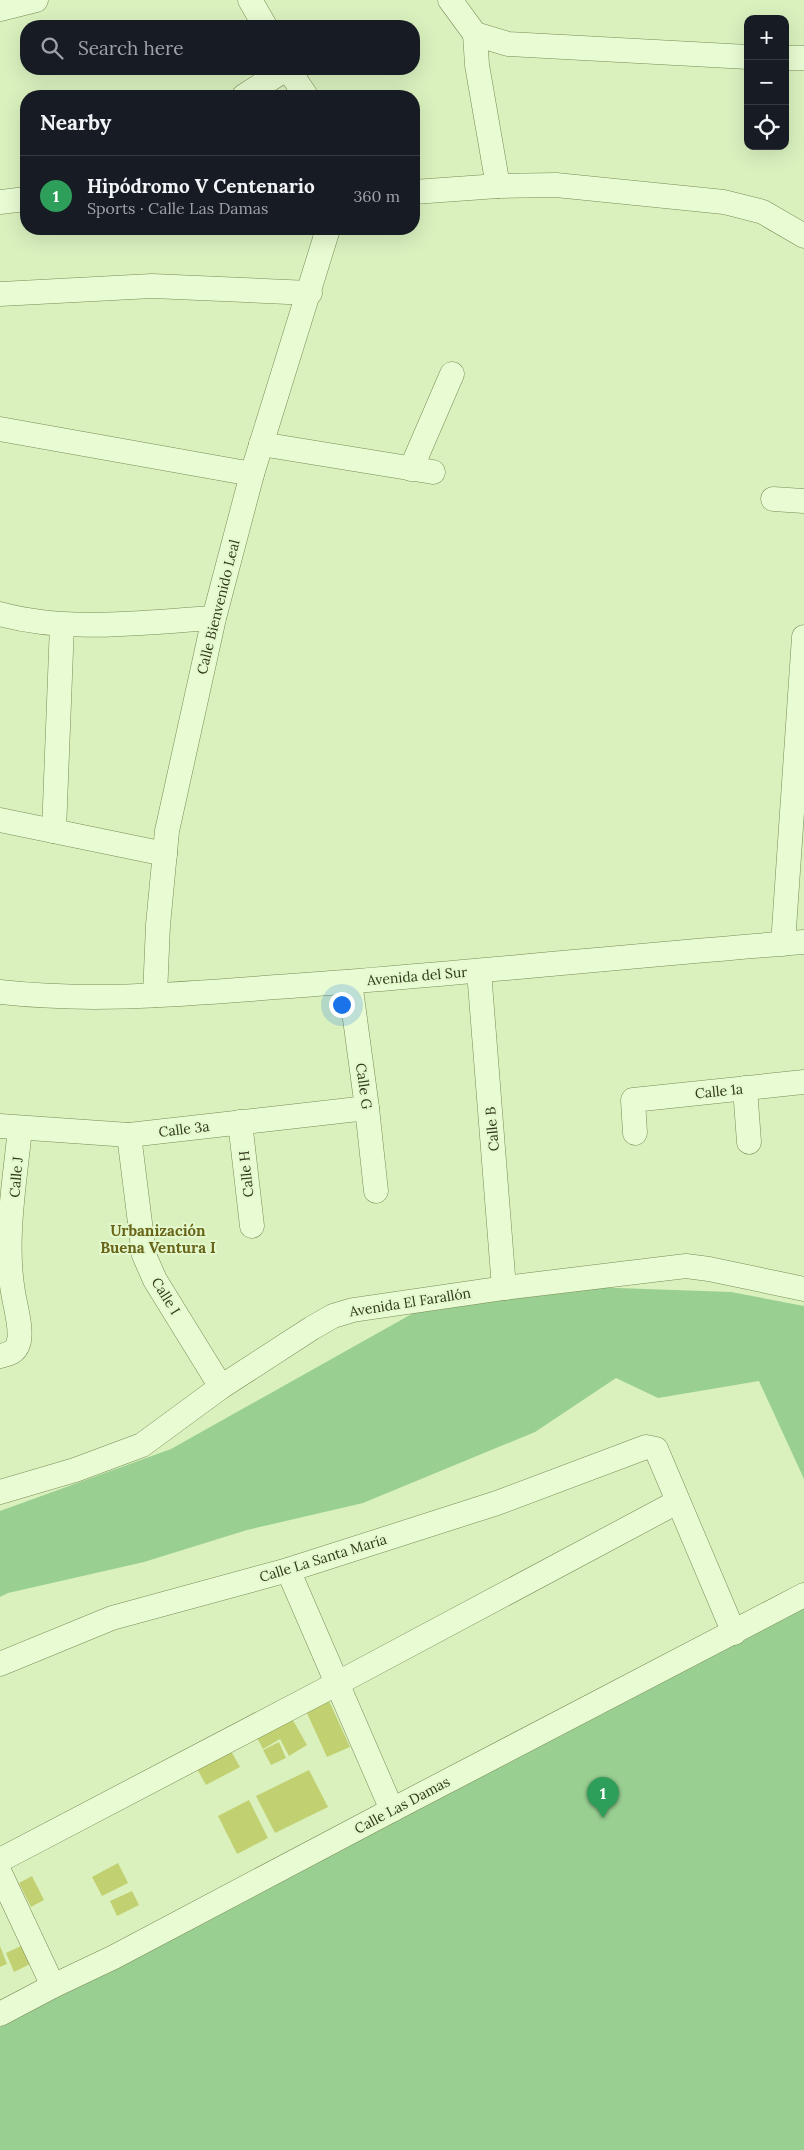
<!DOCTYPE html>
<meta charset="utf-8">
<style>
body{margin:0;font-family:Lora,serif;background:#242831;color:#f1f3f6}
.controls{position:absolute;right:15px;top:15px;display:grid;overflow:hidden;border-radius:10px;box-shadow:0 5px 20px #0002}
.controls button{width:45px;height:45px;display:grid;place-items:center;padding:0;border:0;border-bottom:1px solid #363941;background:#171b24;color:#f1f3f6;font:25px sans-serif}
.you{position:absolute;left:341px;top:1004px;width:18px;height:18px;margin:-12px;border:4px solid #fff;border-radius:50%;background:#1a73e8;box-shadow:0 0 0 8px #1a73e833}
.badge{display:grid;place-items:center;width:32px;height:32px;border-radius:50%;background:#2563eb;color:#fff;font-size:16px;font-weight:700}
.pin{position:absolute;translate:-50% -41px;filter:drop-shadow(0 1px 2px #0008)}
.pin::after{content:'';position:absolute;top:26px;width:18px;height:15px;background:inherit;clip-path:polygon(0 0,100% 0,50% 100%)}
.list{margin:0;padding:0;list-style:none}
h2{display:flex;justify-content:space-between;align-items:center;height:65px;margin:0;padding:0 20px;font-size:21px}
h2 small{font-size:16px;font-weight:400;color:#9ea1a6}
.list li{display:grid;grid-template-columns:32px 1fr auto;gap:15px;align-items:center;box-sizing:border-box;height:80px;padding:0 20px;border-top:1px solid #363941}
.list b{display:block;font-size:19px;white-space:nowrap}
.list p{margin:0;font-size:16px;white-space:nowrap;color:#9ea1a6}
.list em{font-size:16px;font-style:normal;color:#9ea1a6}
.icon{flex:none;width:28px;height:28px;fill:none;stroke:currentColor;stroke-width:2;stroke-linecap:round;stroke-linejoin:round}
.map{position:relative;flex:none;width:804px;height:2150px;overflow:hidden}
.search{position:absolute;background:#171b24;box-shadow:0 5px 20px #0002;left:20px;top:20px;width:400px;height:55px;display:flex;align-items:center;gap:12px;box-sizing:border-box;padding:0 18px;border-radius:20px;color:#9ea1a6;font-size:19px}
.panel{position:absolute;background:#171b24;box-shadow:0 5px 20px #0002;left:20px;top:90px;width:400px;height:145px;border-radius:20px}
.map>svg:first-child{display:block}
</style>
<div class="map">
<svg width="804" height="2150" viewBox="0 0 804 2150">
<rect width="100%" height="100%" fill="#daf1be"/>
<g fill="#99cf91">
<path d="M 532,1285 L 731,1292 L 804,1306 L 804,1479 L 759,1381 L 658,1398 L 616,1378 L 535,1432 L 363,1503 L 247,1530 L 144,1562 L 8,1593 L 0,1597 L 0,1511 L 171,1449 L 442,1297 Z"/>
<path d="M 804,1608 L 804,2150 L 0,2150 L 0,2027 Z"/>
</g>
<g fill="#c1d171">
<path d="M 329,1701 L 350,1747 L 327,1757 L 306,1711 Z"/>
<path d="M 290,1715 L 307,1745 L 289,1756 L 280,1739 L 263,1749 L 255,1734 Z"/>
<path d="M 279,1742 L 286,1758 L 271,1765 L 263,1750 Z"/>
<path d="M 231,1751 L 240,1767 L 206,1785 L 197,1769 Z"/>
<path d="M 309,1770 L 328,1807 L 275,1833 L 256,1796 Z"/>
<path d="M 249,1800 L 268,1838 L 237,1854 L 218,1816 Z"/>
<path d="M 118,1863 L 128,1883 L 102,1896 L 92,1877 Z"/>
<path d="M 32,1876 L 44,1900 L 31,1907 L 19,1883 Z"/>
<path d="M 132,1891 L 139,1905 L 117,1916 L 110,1901 Z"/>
<path d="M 23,1945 L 32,1963 L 14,1972 L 6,1953 Z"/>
<path d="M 0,1946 L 7,1964 L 0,1967 Z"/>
</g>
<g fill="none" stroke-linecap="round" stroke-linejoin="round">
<g stroke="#7b8a56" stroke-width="25">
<g id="minor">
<path d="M 250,0 L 265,26"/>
<path d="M 450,0 L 475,34 L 508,44 L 748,57"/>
<path d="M 0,9 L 36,0"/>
<path d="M 475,34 L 477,65 L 498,186"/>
<path d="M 785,58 L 804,58"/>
<path d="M 288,69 L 306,96"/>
<path d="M 244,96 L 286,69"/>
<path d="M 414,192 L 498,186 L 556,185 L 724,202 L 763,212 L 804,236"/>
<path d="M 0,202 L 26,199"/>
<path d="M 0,294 L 152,286 L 310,293"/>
<path d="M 0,429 L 252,474"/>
<path d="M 261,444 L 433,472"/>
<path d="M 411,469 L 452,374"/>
<path d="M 773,499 L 804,501"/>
<path d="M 0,614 C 69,633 144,622 214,618"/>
<path d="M 0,820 L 165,854"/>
<path d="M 54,831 L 62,625"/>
<path d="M 783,944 L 804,637"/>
<path d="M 479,971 L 504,1288"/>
<path d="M 350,982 L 367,1108 L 376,1191"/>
<path d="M 0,992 C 97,1003 194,993 291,986 C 462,974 633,955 804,942"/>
<path d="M 155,995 L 158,925 L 167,831 L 214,618 L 252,474 L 328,229"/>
<path d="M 745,1088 L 749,1142"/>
<path d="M 240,1122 L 252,1226"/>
<path d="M 0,1126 L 129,1135 L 367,1108"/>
<path d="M 635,1133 L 633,1100 L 804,1082"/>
<path d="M 129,1135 L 144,1255 L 155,1280 L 221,1387"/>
<path d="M 0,1356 C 8,1354 15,1353 18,1344 C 23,1332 15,1305 13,1292 C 4,1239 15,1181 20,1128"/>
<path d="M 0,1492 L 75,1470 L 142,1445 L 221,1387 L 312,1328 L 333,1316 L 353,1310 L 504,1288 L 686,1266 L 709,1269 L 804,1289"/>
<path d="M 288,1570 L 392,1810"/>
<path d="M 0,1664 L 112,1618 L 288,1570 L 497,1503 L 646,1447 L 656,1449 L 734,1633"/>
<path d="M 0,1860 L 338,1683 L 677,1502"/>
<path d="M 0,1873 L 53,1986"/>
<path d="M 0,2014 L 53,1986 L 114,1957 L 392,1810 L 804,1595"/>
</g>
</g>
<use href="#minor" stroke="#e8fbd2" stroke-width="24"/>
</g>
<g text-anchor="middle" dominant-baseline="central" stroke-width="4" stroke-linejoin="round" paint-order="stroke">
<g font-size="14" fill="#31381b" stroke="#e4f8ce">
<text transform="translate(218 607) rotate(-76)">Calle Bienvenido Leal</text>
<text transform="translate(417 976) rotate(-5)">Avenida del Sur</text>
<text transform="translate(364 1086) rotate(82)">Calle G</text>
<text transform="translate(719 1091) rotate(-6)">Calle 1a</text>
<text transform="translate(184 1129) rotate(-7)">Calle 3a</text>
<text transform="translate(492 1129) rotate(-95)">Calle B</text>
<text transform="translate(246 1174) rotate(-96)">Calle H</text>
<text transform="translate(16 1177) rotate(-85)">Calle J</text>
<text transform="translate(166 1296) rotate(58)">Calle I</text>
<text transform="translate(410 1302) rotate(-9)">Avenida El Farallón</text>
<text transform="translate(323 1558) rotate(-17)">Calle La Santa María</text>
<text transform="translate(402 1805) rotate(-28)">Calle Las Damas</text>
</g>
<g font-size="15" font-weight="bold" fill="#686518" stroke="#e4f8ce">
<text x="158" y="1230">Urbanización<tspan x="158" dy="17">Buena Ventura I</tspan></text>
</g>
</g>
</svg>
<div class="controls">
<button>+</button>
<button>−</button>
<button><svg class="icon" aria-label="locate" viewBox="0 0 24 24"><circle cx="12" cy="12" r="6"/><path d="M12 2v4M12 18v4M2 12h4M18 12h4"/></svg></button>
</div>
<div class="you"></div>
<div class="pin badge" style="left:603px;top:1818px;background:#2e9e5b">1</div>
<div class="search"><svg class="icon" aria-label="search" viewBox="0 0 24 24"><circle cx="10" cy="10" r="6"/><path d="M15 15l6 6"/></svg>Search here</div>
<section class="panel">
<h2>Nearby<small></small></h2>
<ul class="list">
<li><span class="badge" style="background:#2e9e5b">1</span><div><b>Hipódromo V Centenario</b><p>Sports · Calle Las Damas</p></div><em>360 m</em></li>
</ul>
</section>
</div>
